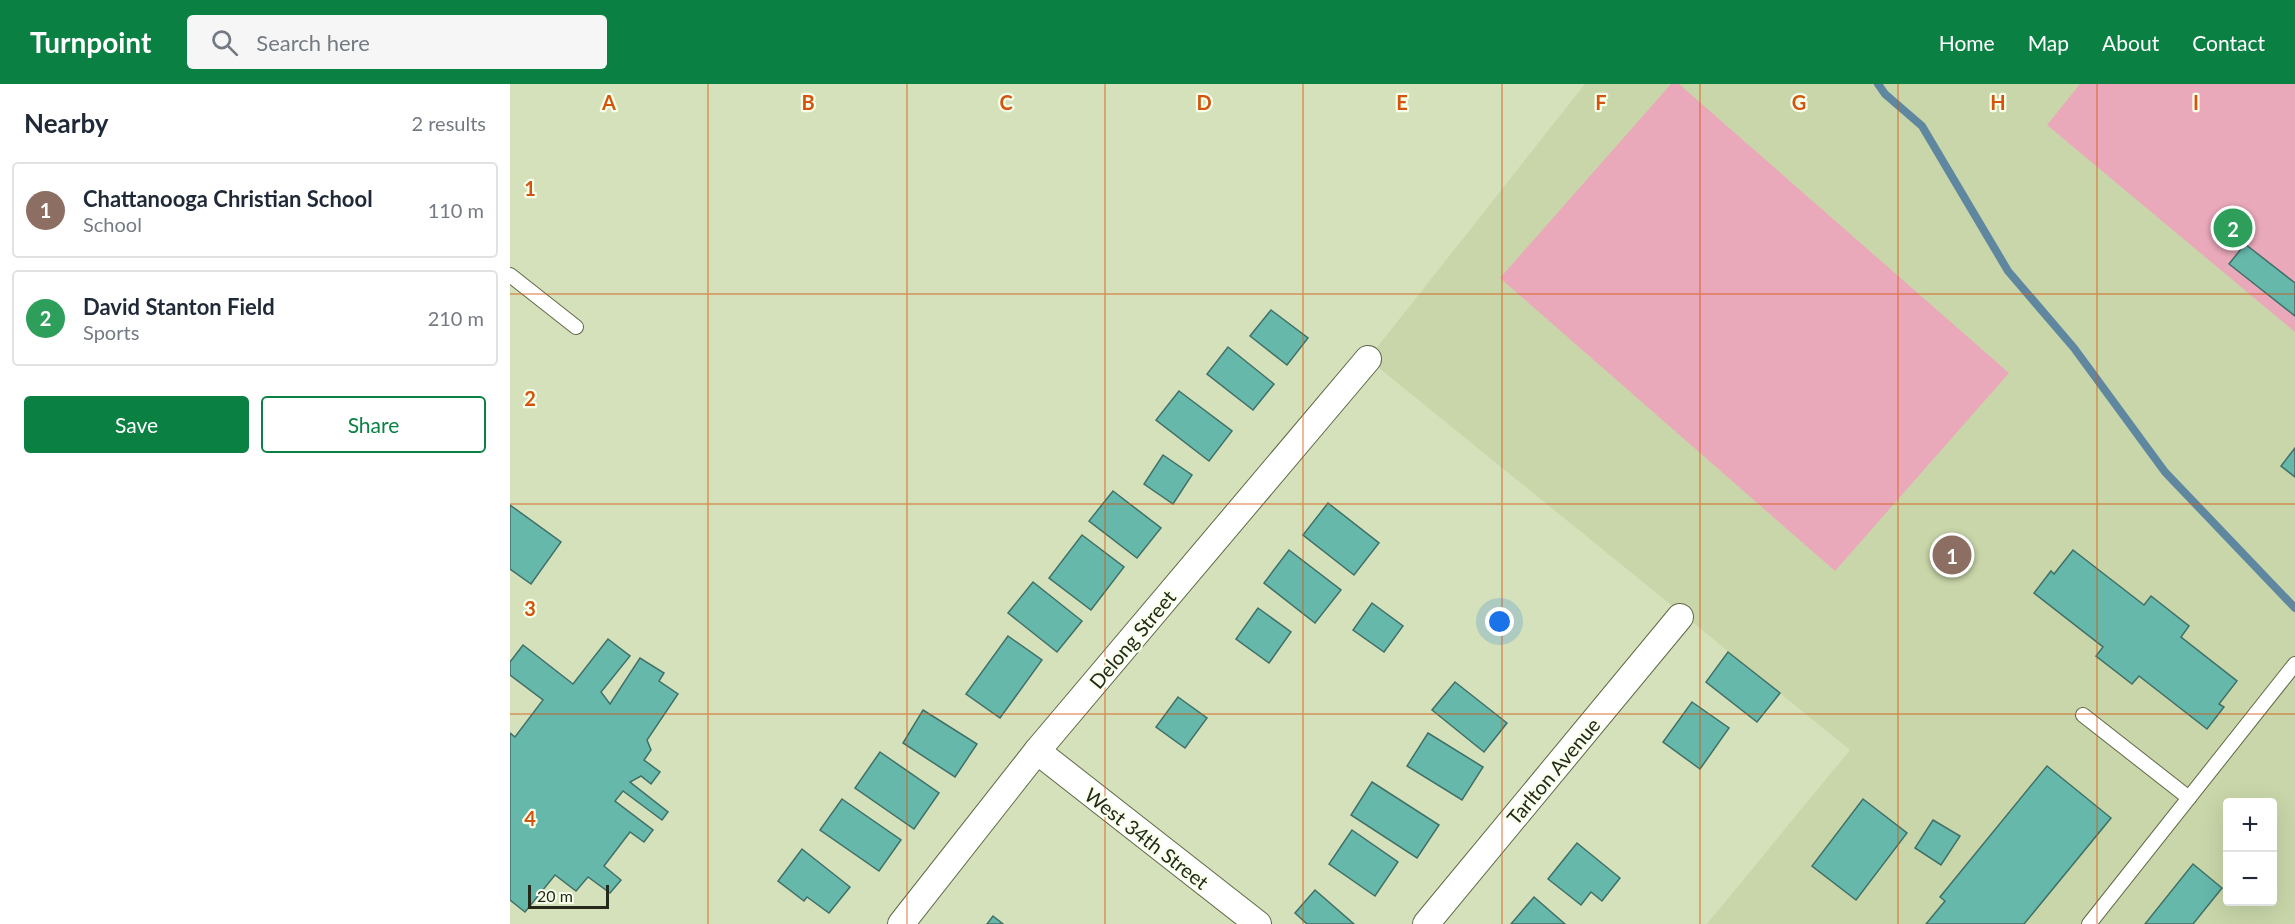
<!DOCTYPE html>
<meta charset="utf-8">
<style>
body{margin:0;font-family:Lato,sans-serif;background:#f6f6f7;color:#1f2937}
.controls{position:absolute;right:18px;bottom:18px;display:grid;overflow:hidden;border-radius:6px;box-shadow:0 6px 24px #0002}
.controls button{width:54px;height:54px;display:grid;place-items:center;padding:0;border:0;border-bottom:2px solid #e0e1e3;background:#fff;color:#1f2937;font:30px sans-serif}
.scale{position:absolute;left:18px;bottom:15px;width:81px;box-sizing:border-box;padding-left:6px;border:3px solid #24291a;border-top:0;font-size:16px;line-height:21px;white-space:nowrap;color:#24291a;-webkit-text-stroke:4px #f8ffeb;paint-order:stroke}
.you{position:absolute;left:990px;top:538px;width:21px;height:21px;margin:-15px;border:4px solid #fff;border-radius:50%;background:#1a73e8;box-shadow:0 0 0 9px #1a73e833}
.badge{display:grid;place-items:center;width:39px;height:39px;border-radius:50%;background:#0b8043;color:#fff;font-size:20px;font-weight:700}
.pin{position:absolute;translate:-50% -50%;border:3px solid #fff;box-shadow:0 2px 6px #0006}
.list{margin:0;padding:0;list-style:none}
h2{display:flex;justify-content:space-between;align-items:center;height:78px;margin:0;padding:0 24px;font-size:26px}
h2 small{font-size:20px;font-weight:400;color:#747a83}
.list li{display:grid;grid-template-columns:39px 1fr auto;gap:18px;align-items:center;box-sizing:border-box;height:96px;margin:0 12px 12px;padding:0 12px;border:2px solid #e0e1e3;border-radius:6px}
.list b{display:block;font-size:22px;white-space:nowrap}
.list p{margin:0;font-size:20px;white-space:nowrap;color:#747a83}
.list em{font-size:20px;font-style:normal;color:#747a83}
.actions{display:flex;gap:12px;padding:18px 24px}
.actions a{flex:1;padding:14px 0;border:2px solid #0b8043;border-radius:6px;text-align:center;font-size:21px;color:#0b8043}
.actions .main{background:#0b8043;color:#fff}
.icon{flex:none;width:33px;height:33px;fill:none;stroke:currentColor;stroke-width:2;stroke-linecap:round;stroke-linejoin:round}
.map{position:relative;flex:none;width:1785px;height:840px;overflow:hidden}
header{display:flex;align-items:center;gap:36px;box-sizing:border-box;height:84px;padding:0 30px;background:#0b8043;color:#fff}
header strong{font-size:28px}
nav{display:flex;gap:33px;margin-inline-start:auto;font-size:21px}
.search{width:420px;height:54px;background:#f6f6f7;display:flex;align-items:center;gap:15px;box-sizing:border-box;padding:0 21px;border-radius:6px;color:#747a83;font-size:22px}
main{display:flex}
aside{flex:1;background:#fff}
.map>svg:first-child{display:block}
</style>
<header>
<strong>Turnpoint</strong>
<div class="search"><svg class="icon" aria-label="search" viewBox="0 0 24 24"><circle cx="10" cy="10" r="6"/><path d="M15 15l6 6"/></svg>Search here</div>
<nav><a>Home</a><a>Map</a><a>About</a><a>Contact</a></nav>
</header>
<main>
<aside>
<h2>Nearby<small>2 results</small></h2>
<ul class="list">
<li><span class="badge" style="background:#8d6e63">1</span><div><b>Chattanooga Christian School</b><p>School</p></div><em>110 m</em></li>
<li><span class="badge" style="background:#2e9e5b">2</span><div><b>David Stanton Field</b><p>Sports</p></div><em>210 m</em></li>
</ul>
<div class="actions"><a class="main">Save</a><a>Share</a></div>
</aside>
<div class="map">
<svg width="1785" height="840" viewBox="0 0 1785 840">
<rect width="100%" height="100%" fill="#d4e1ba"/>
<path fill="#c9d6a9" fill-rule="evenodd" d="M 1075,0 L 1785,0 L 1785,840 L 1197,840 L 1340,666 L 858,275 ZM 1718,718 L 1762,718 L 1762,818 L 1718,818 Z"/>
<g fill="#eaa9ba">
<path d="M 1161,0 L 1169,0 L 1499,289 L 1325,487 L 990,194 Z"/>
<path d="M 1570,0 L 1785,0 L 1785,248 L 1537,41 Z"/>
</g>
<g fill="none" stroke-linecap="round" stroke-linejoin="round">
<path stroke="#5f87a0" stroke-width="8" d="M 1368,0 L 1375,10 L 1412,42 L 1498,187 L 1564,264 L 1655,388 L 1785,524"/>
</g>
<g fill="#65b8aa" stroke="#417068" stroke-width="1.5">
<path d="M 1735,160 L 1785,199 L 1785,232 L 1719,180 Z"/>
<path d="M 761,226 L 798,254 L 777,281 L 740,252 Z"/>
<path d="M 718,263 L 764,300 L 743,326 L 697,290 Z"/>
<path d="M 669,307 L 722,347 L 699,377 L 646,336 Z"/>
<path d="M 1785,364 L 1785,393 L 1771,382 Z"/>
<path d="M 653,371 L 682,391 L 663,420 L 634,400 Z"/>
<path d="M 603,407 L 651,444 L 627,474 L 579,437 Z"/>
<path d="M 818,419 L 869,459 L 844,491 L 793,451 Z"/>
<path d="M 0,421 L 51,458 L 21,500 L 0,485 Z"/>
<path d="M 572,451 L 614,483 L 581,526 L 539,494 Z"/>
<path d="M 779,466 L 831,506 L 805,539 L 754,499 Z"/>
<path d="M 1563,466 L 1634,521 L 1641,512 L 1679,542 L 1671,553 L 1727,597 L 1709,620 L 1714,623 L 1697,645 L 1629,592 L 1622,600 L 1586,572 L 1593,563 L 1524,509 L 1541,487 L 1544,490 Z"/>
<path d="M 523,498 L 572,537 L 547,568 L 498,529 Z"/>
<path d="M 862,519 L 893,542 L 874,568 L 843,546 Z"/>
<path d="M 748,524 L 781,548 L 759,579 L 726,555 Z"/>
<path d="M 498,552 L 532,576 L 490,634 L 456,610 Z"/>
<path d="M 98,555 L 120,572 L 91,608 L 100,620 L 130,574 L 154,589 L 149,597 L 168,610 L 137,656 L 141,666 L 134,676 L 150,688 L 141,700 L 131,692 L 120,698 L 158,728 L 152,736 L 113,707 L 105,717 L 143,746 L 134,758 L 120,748 L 94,782 L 111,796 L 100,809 L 78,793 L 66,807 L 45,791 L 15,828 L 0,816 L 0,649 L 5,653 L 33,616 L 0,591 L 0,578 L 13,561 L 63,600 Z"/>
<path d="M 1218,568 L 1270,609 L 1247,638 L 1196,598 Z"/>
<path d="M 945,598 L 997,639 L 974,668 L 922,626 Z"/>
<path d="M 668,613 L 697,634 L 675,664 L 646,643 Z"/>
<path d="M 1182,618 L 1219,644 L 1190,685 L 1153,658 Z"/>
<path d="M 413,626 L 467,660 L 445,693 L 393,659 Z"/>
<path d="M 918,649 L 973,683 L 952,716 L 897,682 Z"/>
<path d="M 370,668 L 429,709 L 404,745 L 345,704 Z"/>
<path d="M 1537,682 L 1601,734 L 1514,840 L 1416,840 L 1435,817 L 1430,813 Z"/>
<path d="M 862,698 L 929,741 L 907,774 L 841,731 Z"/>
<path d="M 332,715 L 391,756 L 369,787 L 310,746 Z"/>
<path d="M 1353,715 L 1397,749 L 1346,816 L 1302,782 Z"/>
<path d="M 1423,736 L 1450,752 L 1431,781 L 1405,764 Z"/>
<path d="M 842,746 L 888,778 L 865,812 L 819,780 Z"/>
<path d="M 1067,759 L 1110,794 L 1092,817 L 1081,808 L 1071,821 L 1038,795 Z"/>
<path d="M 292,765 L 340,803 L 319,829 L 297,813 L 294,817 L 268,797 Z"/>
<path d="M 1683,780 L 1712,804 L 1683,840 L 1635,840 Z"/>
<path d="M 805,806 L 844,840 L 797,840 L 785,829 Z"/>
<path d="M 1024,813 L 1055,840 L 1001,840 Z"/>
<path d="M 483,832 L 493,840 L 477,840 Z"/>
</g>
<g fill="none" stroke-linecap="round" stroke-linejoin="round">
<g stroke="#5f6946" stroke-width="16">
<g id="service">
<path d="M 0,191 L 66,243"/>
<path d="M 1573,631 L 1679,714"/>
<path d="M 1579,840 L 1785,580"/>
</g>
</g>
<g stroke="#5f6946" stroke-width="28">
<g id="minor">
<path d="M 527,667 L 748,840"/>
<path d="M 391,840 L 527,667 L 858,275"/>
<path d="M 916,840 L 1170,533"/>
</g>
</g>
<use href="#service" stroke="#fff" stroke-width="14"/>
<use href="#minor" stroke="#fff" stroke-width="26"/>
</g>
<path fill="none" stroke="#d4540d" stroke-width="1.5" stroke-opacity="0.55" d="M 198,0 L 198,840M 397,0 L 397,840M 595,0 L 595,840M 793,0 L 793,840M 992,0 L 992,840M 1190,0 L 1190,840M 1388,0 L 1388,840M 1587,0 L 1587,840M 0,210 L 1785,210M 0,420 L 1785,420M 0,630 L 1785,630"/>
<g text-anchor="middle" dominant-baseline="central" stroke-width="4.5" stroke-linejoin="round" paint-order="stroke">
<g font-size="20" fill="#24291a" stroke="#f8ffeb">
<text transform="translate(622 555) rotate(-50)">Delong Street</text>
<text transform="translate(1043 687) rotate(-50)">Tarlton Avenue</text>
<text transform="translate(637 754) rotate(38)">West 34th Street</text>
</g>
</g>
<g font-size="20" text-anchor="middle" font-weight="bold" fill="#d4540d" stroke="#f8ffeb" stroke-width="4.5" stroke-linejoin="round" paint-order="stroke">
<text x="99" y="26">A</text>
<text x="298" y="26">B</text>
<text x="496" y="26">C</text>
<text x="694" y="26">D</text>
<text x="892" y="26">E</text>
<text x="1091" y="26">F</text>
<text x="1289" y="26">G</text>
<text x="1488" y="26">H</text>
<text x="1686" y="26">I</text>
<text x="20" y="112">1</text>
<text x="20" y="322">2</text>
<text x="20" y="532">3</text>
<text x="20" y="742">4</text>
</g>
</svg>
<div class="controls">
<button>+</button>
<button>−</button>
</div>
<div class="scale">20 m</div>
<div class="you"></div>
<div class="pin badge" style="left:1442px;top:471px;background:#8d6e63">1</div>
<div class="pin badge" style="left:1723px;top:144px;background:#2e9e5b">2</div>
</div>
</main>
